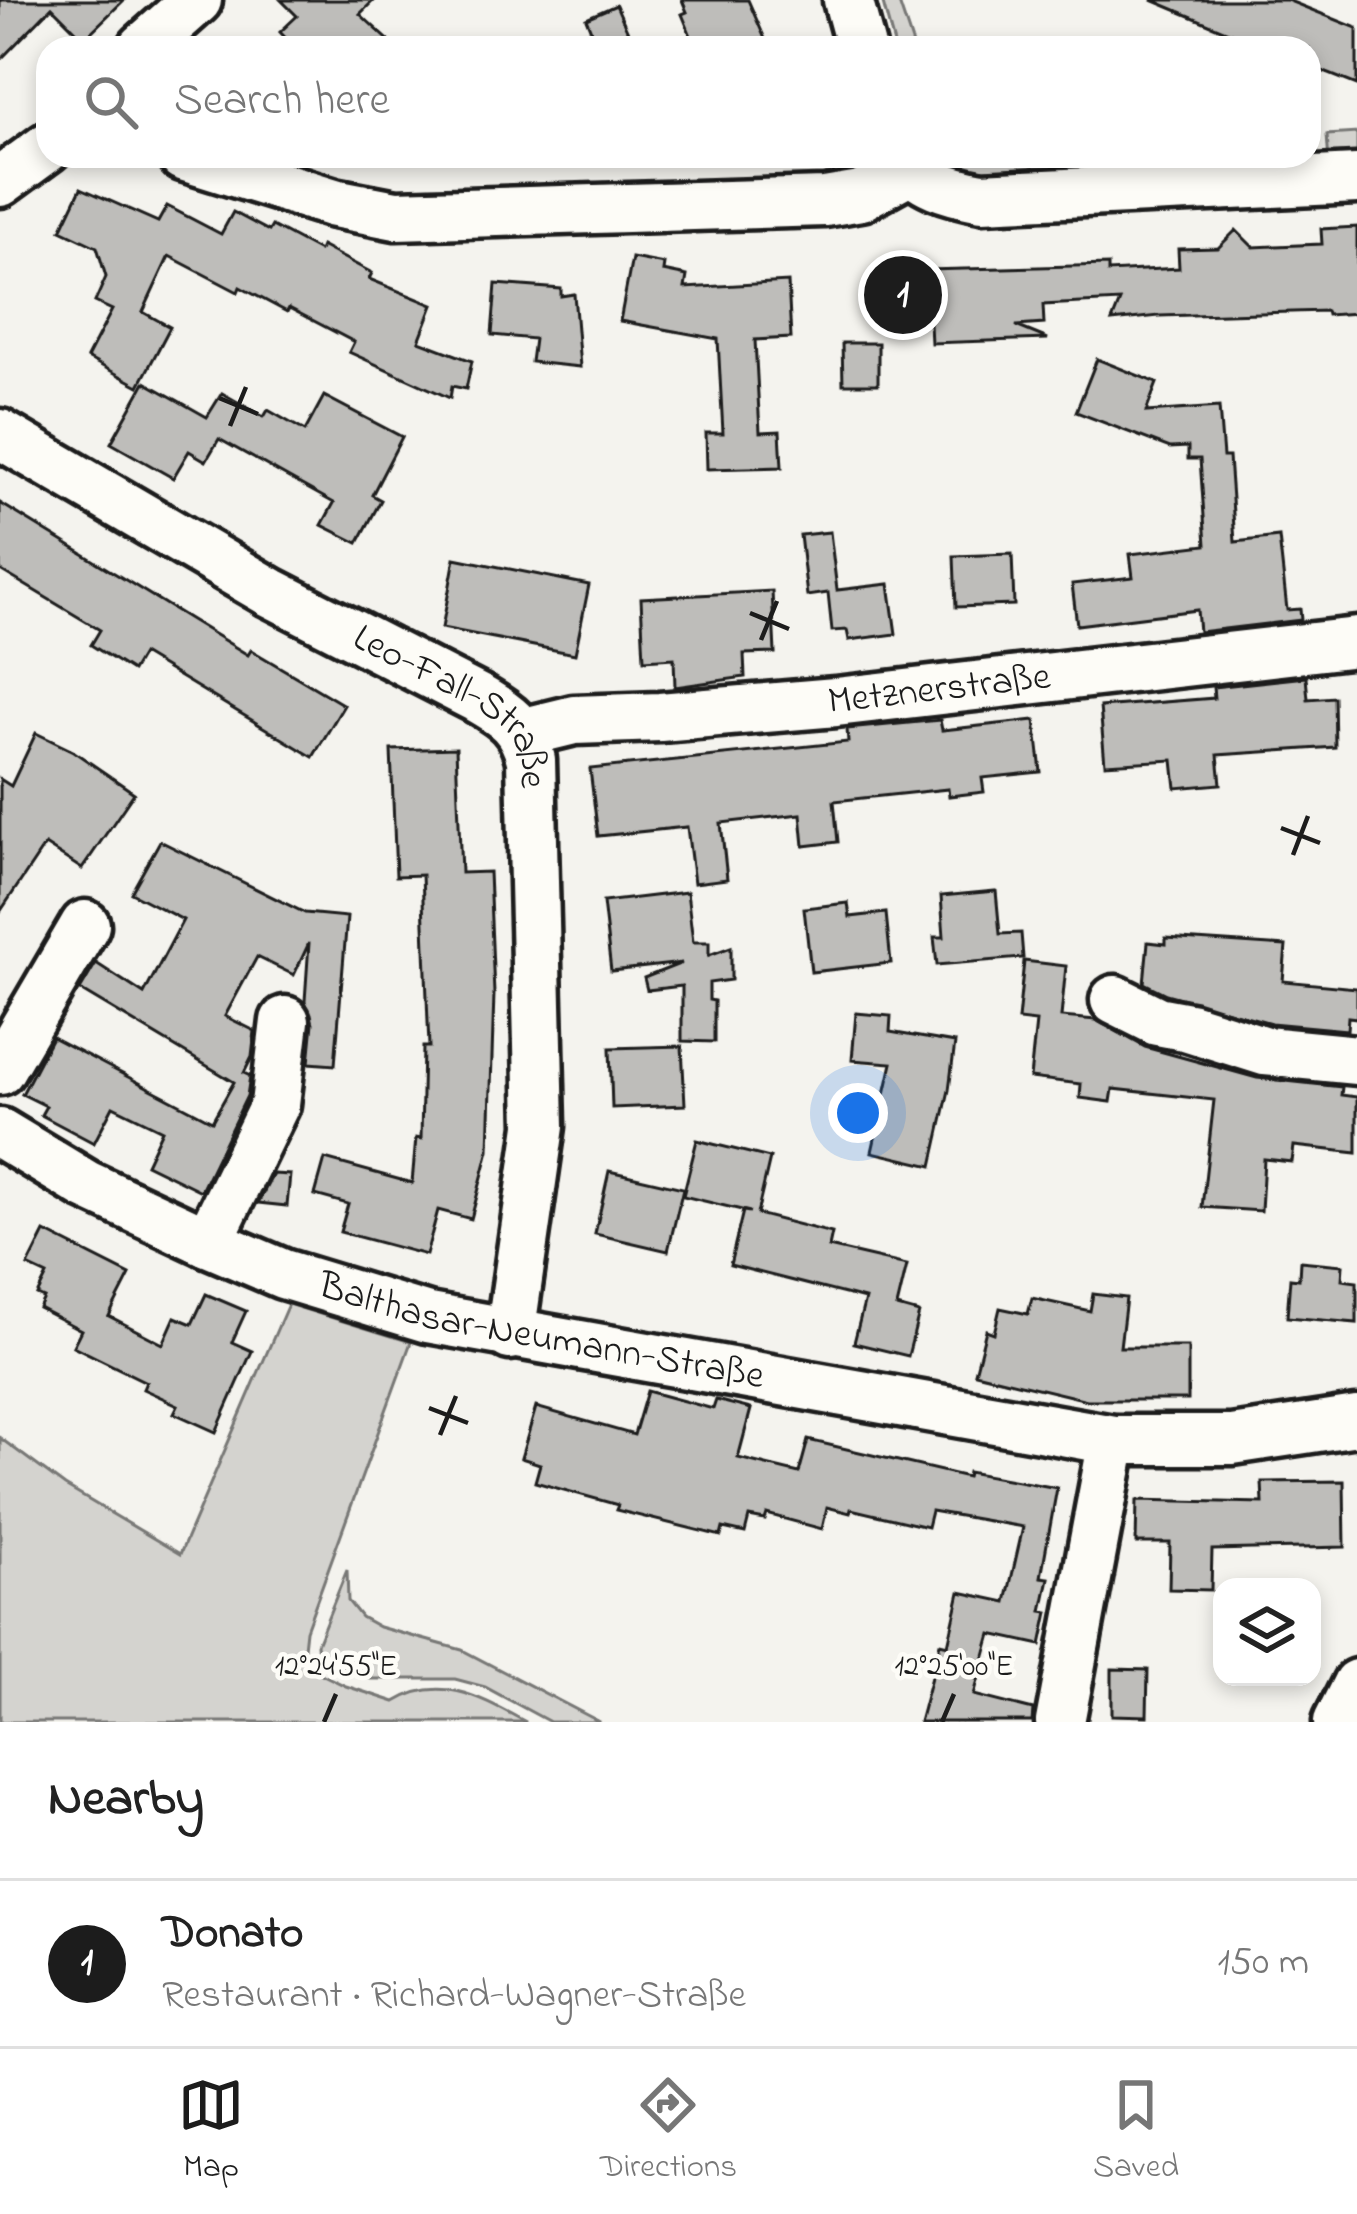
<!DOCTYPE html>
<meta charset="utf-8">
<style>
body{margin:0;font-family:"Indie Flower",sans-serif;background:#f6f6f6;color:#222}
.controls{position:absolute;right:36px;bottom:36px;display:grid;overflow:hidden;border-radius:24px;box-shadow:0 6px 18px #0003}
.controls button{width:108px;height:108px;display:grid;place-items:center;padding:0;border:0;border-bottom:3px solid #e0e0e0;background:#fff;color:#222;font:60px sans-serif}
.you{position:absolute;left:858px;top:1113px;width:42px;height:42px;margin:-30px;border:9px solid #fff;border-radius:50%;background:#1a73e8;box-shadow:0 0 0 18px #1a73e833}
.badge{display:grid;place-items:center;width:78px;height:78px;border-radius:50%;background:#1c1c1c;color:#fff;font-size:39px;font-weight:700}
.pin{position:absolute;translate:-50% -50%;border:6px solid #fff;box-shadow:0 3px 12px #0006}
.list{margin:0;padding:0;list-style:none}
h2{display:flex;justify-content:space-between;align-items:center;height:156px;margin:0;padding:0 48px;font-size:51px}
h2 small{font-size:39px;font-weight:400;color:#767676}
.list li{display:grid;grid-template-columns:78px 1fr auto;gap:36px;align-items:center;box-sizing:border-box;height:168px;padding:0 48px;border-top:3px solid #e0e0e0}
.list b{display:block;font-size:45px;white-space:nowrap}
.list p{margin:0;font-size:39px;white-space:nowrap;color:#767676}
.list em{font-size:39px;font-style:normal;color:#767676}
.icon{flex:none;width:66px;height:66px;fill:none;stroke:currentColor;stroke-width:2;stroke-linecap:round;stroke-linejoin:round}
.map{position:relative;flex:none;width:1357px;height:1722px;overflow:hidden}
.search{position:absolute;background:#fff;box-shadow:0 6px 18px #0003;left:36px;right:36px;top:36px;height:132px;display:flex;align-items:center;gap:30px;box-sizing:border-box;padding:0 42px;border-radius:36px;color:#767676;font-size:45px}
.sheet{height:324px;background:#fff}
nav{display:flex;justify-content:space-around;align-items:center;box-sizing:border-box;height:168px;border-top:3px solid #e0e0e0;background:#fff;font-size:33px;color:#767676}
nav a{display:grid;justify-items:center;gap:6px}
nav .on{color:#1c1c1c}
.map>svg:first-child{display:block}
</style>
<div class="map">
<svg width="1357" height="1722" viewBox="0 0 1357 1722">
<rect width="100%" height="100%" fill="#f4f3ee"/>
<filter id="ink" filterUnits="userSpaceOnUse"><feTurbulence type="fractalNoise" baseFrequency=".00833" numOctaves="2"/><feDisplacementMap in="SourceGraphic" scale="24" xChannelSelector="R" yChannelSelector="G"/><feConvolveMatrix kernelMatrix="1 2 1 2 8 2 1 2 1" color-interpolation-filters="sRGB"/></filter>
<g filter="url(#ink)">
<g fill="#d4d3cf" stroke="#787876" stroke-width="3">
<path d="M 882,0 L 898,0 L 914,48 L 895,48 Z"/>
<path d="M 1357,133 L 1357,162 L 1329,163 L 1327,135 Z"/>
<path d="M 933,156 L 1057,156 L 1058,178 L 960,175 Z"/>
<path d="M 1081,156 L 1131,156 L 1132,174 L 1082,177 Z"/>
<path d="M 288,1304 L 411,1342 L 306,1630 L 304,1648 L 311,1669 L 346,1686 L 395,1702 C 442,1673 483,1699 526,1722 L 0,1722 L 0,1438 L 65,1486 L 180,1554 Z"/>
<path d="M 347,1570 L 348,1601 L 361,1617 L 379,1627 L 462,1650 L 600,1722 L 550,1722 L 485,1687 L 455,1679 L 371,1679 L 318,1654 L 317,1644 Z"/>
</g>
<g fill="#bebdba" stroke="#1c1c1c" stroke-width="3">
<path d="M 0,0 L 124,0 L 84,39 L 52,7 L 0,60 Z"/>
<path d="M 281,0 L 374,0 L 360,14 L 397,48 L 295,48 L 280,32 L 297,16 Z"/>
<path d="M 682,0 L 748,0 L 769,48 L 696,48 L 682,14 L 687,12 Z"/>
<path d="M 1152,0 L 1287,0 L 1357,28 L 1357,85 L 1309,66 L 1309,48 L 1266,48 Z"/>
<path d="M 616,5 L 635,48 L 598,48 L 586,18 Z"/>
<path d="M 81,188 L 158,222 L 167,206 L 221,234 L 233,212 L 269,231 L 272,226 L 319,251 L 321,246 L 372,273 L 369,279 L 433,305 L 419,341 L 472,361 L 466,389 L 452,386 L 450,398 L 349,352 L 354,342 L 289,308 L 287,312 L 240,287 L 238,292 L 169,256 L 143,312 L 170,327 L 139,386 L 87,358 L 112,310 L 95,302 L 106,277 L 97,247 L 61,230 Z"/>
<path d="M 1357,227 L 1357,313 L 1327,315 L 1326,311 L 1159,316 L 1112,321 L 1120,301 L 1043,305 L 1044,324 L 1016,326 L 1048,339 L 931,343 L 927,270 L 1108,265 L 1108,272 L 1179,268 L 1178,249 L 1218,248 L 1236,230 L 1253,247 L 1322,244 L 1321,229 Z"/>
<path d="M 632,258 L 664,264 L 663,271 L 687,276 L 685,288 L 788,282 L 791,338 L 755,340 L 760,432 L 780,431 L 782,467 L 707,469 L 706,433 L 723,433 L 718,339 L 620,321 Z"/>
<path d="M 496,284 L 561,289 L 561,296 L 574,294 L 580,367 L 531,362 L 534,339 L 492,335 Z"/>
<path d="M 842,343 L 878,343 L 878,384 L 843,384 Z"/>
<path d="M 1097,359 L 1157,383 L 1146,412 L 1219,407 L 1223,457 L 1229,457 L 1235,542 L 1279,537 L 1287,610 L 1300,609 L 1301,620 L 1199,632 L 1197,610 L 1077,625 L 1072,584 L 1133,577 L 1130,554 L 1206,545 L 1200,459 L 1188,459 L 1188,447 L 1170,448 L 1076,412 Z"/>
<path d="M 145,382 L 207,417 L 222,393 L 264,417 L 268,410 L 305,431 L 324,396 L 402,437 L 372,495 L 381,500 L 358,543 L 322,525 L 334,503 L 219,439 L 206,461 L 189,451 L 173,478 L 111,443 Z"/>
<path d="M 0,503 L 248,655 L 251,650 L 344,705 L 313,757 L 142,654 L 132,671 L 91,645 L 100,630 L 0,570 Z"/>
<path d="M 830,532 L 837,590 L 889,584 L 896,634 L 849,640 L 847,630 L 832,631 L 828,593 L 807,596 L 800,535 Z"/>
<path d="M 1012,554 L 1014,605 L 956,607 L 954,556 Z"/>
<path d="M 455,558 L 589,585 L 575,654 L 442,628 Z"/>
<path d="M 772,591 L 775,653 L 744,654 L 745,677 L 675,687 L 674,658 L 644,660 L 641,598 Z"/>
<path d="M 1306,677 L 1308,699 L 1334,697 L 1335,747 L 1218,755 L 1221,784 L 1176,788 L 1173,760 L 1105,764 L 1100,707 L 1214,698 L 1213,687 Z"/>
<path d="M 940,720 L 942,730 L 1035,720 L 1041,772 L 982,778 L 984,792 L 949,796 L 948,789 L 834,801 L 838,842 L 804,846 L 801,814 L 721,823 L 727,879 L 694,883 L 687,827 L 598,836 L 590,769 L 848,742 L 847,729 Z"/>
<path d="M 36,733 L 73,751 L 134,793 L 82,869 L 45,845 L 0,912 L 0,779 L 11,786 Z"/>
<path d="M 456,748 L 461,873 L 489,872 L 494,994 L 489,1150 L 471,1219 L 438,1210 L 426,1255 L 340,1232 L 348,1204 L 315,1195 L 325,1159 L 412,1183 L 416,1138 L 421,1139 L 423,1047 L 429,1047 L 422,875 L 396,876 L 391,750 Z"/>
<path d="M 160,841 L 305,913 L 347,917 L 335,1065 L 309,1063 L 313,1023 L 305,1001 L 309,943 L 294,975 L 257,957 L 225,1016 L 255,1031 L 252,1057 L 244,1073 L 250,1076 L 247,1096 L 201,1191 L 146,1164 L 162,1130 L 113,1106 L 94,1143 L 41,1115 L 46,1106 L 22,1094 L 52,1037 L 212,1121 L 234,1082 L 80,990 L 96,963 L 144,994 L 183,920 L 131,893 Z"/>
<path d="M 996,891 L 1000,934 L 1021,933 L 1023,958 L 937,965 L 934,937 L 944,937 L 941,896 Z"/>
<path d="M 687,892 L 693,942 L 709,942 L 709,955 L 731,947 L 731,980 L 709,983 L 709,1000 L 714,1001 L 714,1042 L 682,1041 L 682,986 L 647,990 L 644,978 L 682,963 L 611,971 L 603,902 Z"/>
<path d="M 848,903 L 850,917 L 886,913 L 891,963 L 811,972 L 804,908 Z"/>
<path d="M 1166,938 L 1286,946 L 1283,981 L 1357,988 L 1357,1018 L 1348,1017 L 1347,1030 L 1271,1023 L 1166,994 L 1144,983 L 1148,942 L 1166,944 Z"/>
<path d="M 1024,961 L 1066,966 L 1061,1017 L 1096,1020 L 1145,1047 L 1257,1078 L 1342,1087 L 1341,1095 L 1357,1097 L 1357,1153 L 1294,1146 L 1292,1162 L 1264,1159 L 1261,1211 L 1202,1207 L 1214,1100 L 1113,1089 L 1111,1102 L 1080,1098 L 1081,1084 L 1030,1078 L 1036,1022 L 1018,1020 Z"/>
<path d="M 856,1013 L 891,1016 L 890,1032 L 955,1043 L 949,1090 L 932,1166 L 872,1152 L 892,1063 L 852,1060 Z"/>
<path d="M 682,1046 L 685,1105 L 612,1108 L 610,1048 Z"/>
<path d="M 697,1140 L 770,1158 L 757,1214 L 832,1233 L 829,1247 L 907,1265 L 897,1307 L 919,1313 L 908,1356 L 854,1343 L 865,1299 L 730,1265 L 743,1211 L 750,1212 L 683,1196 Z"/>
<path d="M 609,1171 L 683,1188 L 668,1251 L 595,1234 Z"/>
<path d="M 273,1174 L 290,1175 L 287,1206 L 258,1203 Z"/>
<path d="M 45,1232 L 130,1275 L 109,1316 L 163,1344 L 175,1317 L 192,1324 L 206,1294 L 246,1311 L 232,1342 L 252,1351 L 216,1432 L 174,1413 L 178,1405 L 143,1389 L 146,1382 L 73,1346 L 81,1330 L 39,1308 L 44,1298 L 37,1295 L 47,1275 L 28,1266 Z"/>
<path d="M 1300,1261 L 1343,1265 L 1342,1280 L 1357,1282 L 1357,1323 L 1287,1317 L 1290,1278 L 1299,1279 Z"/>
<path d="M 1093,1294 L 1126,1298 L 1120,1347 L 1188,1347 L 1188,1400 L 1087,1400 L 975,1373 L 986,1330 L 994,1333 L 1000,1308 L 1028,1314 L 1032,1298 L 1090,1311 Z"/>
<path d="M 647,1391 L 713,1409 L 716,1400 L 751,1409 L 738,1458 L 799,1473 L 808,1440 L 967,1477 L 968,1472 L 1057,1488 L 1041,1577 L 1049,1578 L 1042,1611 L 1048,1612 L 1041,1645 L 991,1634 L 974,1695 L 1033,1710 L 1032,1722 L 919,1722 L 940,1643 L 948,1645 L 960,1592 L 1006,1602 L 1023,1527 L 931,1511 L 927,1527 L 851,1509 L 850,1513 L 827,1507 L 822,1529 L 767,1514 L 765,1520 L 749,1517 L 745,1533 L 723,1528 L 721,1536 L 616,1510 L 618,1505 L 535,1482 L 540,1464 L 521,1458 L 536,1407 L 634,1435 Z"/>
<path d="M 1344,1481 L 1345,1547 L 1212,1550 L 1211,1590 L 1169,1589 L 1170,1543 L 1136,1543 L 1137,1500 L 1263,1503 L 1262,1482 Z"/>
<path d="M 1112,1669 L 1148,1670 L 1147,1716 L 1112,1715 Z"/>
</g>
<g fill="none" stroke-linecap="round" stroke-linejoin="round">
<g stroke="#1c1c1c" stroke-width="57">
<g id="minor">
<path d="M 848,0 L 861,48"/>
<path d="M 143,48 L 197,0"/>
<path d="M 183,156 L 334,203 L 396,215 L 825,202 L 861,196 L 910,169"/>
<path d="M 901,156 C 920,184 951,191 982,197 L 1357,179"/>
<path d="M 0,182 L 48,147"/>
<path id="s1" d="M 0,434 L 270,592 L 477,698 C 507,715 523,726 531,760 L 540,1126 L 510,1335"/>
<path id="s2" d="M 525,732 L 574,720 L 660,717 L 836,702 L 1357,642"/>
<path d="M 1115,1000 L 1157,1021 L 1189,1027 L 1265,1051 L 1357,1060"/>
<path d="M 0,1070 L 85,925"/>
<path id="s3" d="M 0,1133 L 86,1185 L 208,1242 L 283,1274 L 428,1318 L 1113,1440 L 1232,1440 L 1357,1421"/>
<path d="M 208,1242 L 275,1104 L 285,1021"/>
<path d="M 1060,1722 L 1113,1440"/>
<path d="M 1338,1722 L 1357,1684"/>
</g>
</g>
<use href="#minor" stroke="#fdfcf7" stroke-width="48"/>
</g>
</g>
<path fill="none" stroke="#1c1c1c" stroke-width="4.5" d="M 219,398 L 258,414M 230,426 L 246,387M 750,613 L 789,629M 761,640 L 777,601M 1281,828 L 1320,843M 1293,855 L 1308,816M 429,1408 L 468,1423M 440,1435 L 456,1396M 324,1722 L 336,1694M 942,1722 L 954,1694"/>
<g text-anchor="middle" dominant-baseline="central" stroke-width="9" stroke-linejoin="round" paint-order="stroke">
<g font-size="39" fill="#1c1c1c" stroke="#fdfcf7">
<text stroke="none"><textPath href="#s2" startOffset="417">Metznerstraße</textPath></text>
<text stroke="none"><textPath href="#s1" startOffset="534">Leo-Fall-Straße</textPath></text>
<text stroke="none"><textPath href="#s3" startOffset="582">Balthasar-Neumann-Straße</textPath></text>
</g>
</g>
<g font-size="30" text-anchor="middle" fill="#1c1c1c" stroke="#fdfcf7" stroke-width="9" stroke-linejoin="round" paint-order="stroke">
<text x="336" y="1675">12°24'55"E</text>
<text x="954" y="1675">12°25'00"E</text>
</g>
</svg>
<div class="controls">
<button><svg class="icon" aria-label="layers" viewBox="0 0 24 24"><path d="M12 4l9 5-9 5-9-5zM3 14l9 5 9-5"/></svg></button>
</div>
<div class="you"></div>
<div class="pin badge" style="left:903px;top:295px">1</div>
<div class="search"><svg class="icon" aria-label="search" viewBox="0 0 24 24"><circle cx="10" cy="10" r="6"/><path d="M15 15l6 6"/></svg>Search here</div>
</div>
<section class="sheet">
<h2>Nearby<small></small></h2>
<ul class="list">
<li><span class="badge">1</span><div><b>Donato</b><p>Restaurant · Richard-Wagner-Straße</p></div><em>150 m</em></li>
</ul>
</section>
<nav>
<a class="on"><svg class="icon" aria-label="map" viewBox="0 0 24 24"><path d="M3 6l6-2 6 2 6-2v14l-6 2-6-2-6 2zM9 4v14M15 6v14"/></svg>Map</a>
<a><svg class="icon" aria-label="directions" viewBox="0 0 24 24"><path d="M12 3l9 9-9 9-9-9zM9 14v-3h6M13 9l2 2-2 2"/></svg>Directions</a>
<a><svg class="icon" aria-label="saved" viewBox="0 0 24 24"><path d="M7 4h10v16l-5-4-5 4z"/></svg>Saved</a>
</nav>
